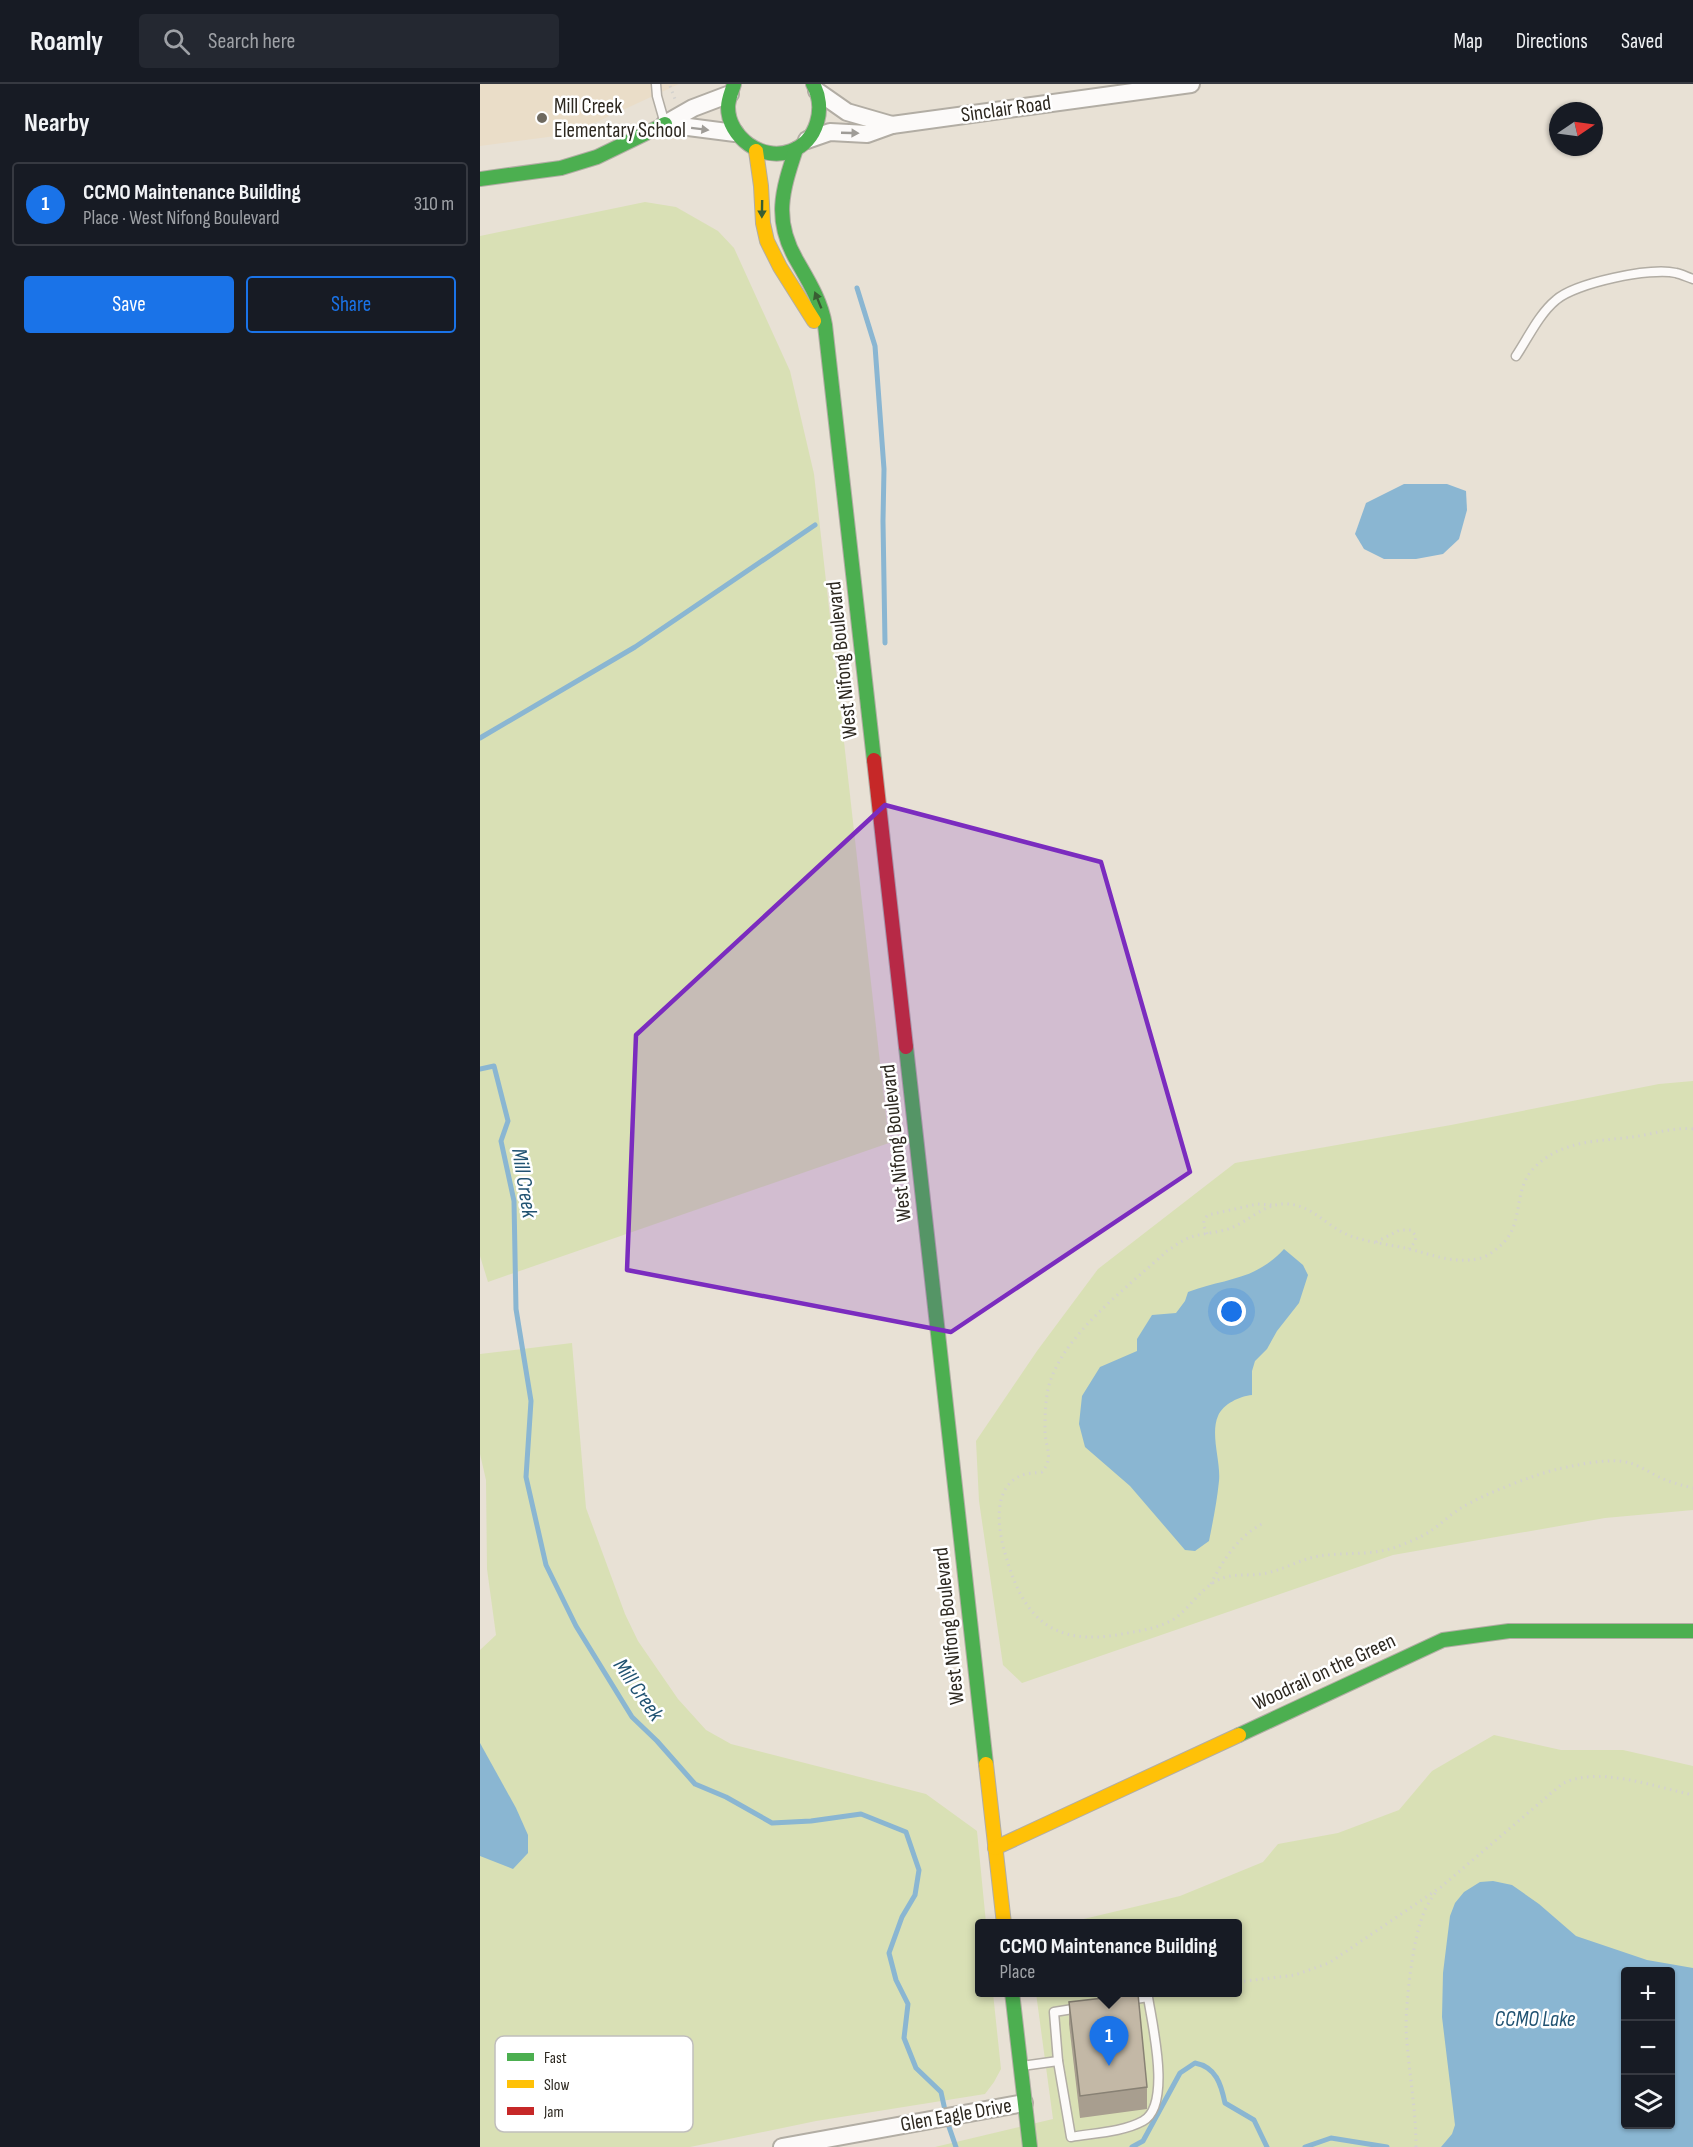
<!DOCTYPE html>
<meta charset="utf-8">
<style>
body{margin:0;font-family:"Sofia Sans Condensed",sans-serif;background:#242831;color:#f1f3f6}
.controls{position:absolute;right:18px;bottom:18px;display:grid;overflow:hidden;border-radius:6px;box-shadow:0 2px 4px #0004}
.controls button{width:54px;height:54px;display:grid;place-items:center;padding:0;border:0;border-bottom:2px solid #363941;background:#171b24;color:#f1f3f6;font:30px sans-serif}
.compass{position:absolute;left:1069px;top:18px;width:54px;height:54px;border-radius:50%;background:#171b24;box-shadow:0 2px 4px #0004;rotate:77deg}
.you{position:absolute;left:752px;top:1228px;width:21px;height:21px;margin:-15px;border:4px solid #fff;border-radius:50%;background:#1a73e8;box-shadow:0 0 0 9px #1a73e833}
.badge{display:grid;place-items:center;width:39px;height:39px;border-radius:50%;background:#1a73e8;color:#fff;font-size:20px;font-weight:700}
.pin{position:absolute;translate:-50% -50px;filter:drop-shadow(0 2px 3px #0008)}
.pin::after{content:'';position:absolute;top:32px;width:21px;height:18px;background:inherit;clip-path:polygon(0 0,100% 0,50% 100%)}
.popup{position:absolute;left:495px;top:1835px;width:267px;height:78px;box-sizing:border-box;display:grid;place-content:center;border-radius:6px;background:#171b24;filter:drop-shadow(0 2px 4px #0005);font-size:20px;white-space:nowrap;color:#9ea1a6}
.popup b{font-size:22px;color:#f1f3f6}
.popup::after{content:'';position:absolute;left:50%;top:100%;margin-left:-12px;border:12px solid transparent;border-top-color:#171b24}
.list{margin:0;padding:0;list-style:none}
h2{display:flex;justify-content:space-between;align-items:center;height:78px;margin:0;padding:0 24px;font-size:26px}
h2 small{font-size:20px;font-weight:400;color:#9ea1a6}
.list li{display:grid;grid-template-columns:39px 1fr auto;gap:18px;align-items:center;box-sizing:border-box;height:84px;margin:0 12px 12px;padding:0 12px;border:2px solid #363941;border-radius:6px}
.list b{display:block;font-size:22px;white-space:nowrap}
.list p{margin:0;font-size:20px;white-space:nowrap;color:#9ea1a6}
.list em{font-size:20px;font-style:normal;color:#9ea1a6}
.actions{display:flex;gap:12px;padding:18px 24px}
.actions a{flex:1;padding:14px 0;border:2px solid #1a73e8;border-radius:6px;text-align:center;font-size:21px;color:#1a73e8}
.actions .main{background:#1a73e8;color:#fff}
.icon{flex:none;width:33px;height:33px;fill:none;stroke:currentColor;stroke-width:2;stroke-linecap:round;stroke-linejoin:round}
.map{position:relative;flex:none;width:1213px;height:2063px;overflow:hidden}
header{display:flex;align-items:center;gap:36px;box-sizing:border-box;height:84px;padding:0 30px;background:#171b24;border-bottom:2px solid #363941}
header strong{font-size:28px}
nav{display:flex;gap:33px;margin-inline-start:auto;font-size:21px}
.search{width:420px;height:54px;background:#242831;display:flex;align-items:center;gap:15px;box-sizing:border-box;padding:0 21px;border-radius:6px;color:#9ea1a6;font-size:22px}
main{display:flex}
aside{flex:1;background:#171b24}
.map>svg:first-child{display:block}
</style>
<header>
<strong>Roamly</strong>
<div class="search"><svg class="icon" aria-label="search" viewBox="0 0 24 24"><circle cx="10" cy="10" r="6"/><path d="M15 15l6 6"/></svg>Search here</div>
<nav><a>Map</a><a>Directions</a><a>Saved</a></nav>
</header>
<main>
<aside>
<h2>Nearby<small></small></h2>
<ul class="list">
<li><span class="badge">1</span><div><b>CCMO Maintenance Building</b><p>Place · West Nifong Boulevard</p></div><em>310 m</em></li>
</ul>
<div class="actions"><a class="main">Save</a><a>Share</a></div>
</aside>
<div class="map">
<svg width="1213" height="2063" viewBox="0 0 1213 2063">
<rect width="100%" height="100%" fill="#e8e1d5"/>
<path fill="#eaddc8" d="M 0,0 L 199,0 L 91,50 L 0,62 Z"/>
<g fill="#d9e0b5" fill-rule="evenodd">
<path d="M 165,118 L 196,123 L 238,147 L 254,164 L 310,287 L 334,390 L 409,1059 L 8,1198 L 0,1172 L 0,152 Z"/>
<path d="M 1213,997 L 1213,1426 L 1125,1434 L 913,1471 L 542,1599 L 523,1581 L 499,1417 L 496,1357 L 557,1267 L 618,1185 L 755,1079 L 971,1041 L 1179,1000 Z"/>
<path d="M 92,1259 L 106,1424 L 145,1530 L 158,1557 L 198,1615 L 226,1646 L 251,1660 L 446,1710 L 497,1747 L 506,1839 L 500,1840 L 500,1908 L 513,1909 L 521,1985 L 514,1998 L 505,2010 L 336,2037 L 210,2063 L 0,2063 L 0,1566 L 16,1551 L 7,1485 L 6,1396 L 0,1370 L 0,1270 Z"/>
<path d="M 1014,1651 L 1081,1666 L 1143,1666 L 1213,1682 L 1213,2063 L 455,2063 L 573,2035 L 556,1909 L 758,1908 L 758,1840 L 587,1839 L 700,1812 L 783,1778 L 798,1760 L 858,1749 L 919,1726 L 952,1687 ZM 1146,1888 L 1190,1888 L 1190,2040 L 1146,2040 Z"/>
</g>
<g fill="#8ab6d2" fill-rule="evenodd">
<path d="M 924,400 L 967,400 L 986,407 L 987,426 L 979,455 L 963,470 L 936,475 L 904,475 L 884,465 L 875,450 L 886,419 Z"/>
<path d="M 804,1165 L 823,1181 L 828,1191 L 819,1219 L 797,1247 L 787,1265 L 775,1277 L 772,1287 L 772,1311 C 760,1312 743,1320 738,1332 C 730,1350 741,1378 739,1397 C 737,1417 733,1437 729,1457 L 715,1467 L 705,1466 L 650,1402 L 605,1363 L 599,1340 L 602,1312 L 620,1283 L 657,1267 L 657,1255 L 672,1231 L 696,1229 L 705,1217 L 708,1208 C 745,1194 775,1197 804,1165 Z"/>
<path d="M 0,1659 L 36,1724 L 48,1751 L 48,1769 L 33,1785 L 0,1772 Z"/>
<path d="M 1013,1797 L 1032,1801 L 1059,1820 L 1096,1852 L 1167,1876 L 1213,1884 L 1213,2063 L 961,2063 L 972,2050 L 975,2041 L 962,1933 L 963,1889 L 970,1832 L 975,1819 L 984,1808 L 1000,1798 ZM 1146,1888 L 1190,1888 L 1190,2040 L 1146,2040 Z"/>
</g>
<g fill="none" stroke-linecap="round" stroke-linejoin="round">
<g stroke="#8ab6d2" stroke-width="5">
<path d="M 377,204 L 395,262 L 404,385 L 403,437 L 405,559"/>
<path d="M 0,654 L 155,563 L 335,441"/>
<path d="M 0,985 L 14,982 L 28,1037 L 21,1057 L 34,1117 L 36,1225 L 51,1317 L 46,1393 L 66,1481 L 96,1542 L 152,1633 L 177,1657 L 215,1700 L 246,1713 L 292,1739 L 331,1737 L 381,1730 L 426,1748 L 439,1786 L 435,1811 L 422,1833 L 409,1869 L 416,1896 L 428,1920 L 424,1954 L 436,1984 L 461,2008 L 468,2040 L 476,2063"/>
<path d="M 652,2063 L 663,2057 L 700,1989 L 715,1979 C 736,1983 741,2000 745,2019 L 774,2036 L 787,2063"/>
<path d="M 825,2063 L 851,2054 L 907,2063"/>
</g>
<g stroke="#b2ada4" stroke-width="11">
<g id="lane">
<path d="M 176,0 L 177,12 L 185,40"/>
<path d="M 1036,272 C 1048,254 1059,230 1076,216 C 1095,199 1171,183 1196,189 C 1201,190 1207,193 1213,195"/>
<path d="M 668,1913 C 672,1940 692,2021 663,2037 C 643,2048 614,2049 591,2053 L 578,1977 L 574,1928 Z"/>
<path d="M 542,1982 L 578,1977"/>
</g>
</g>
<g stroke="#b2ada4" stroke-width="20">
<g id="street">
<path d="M 337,7 L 367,28 L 412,41"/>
<path d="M 185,40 L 213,24 L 250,10"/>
<path d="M 185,40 L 255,49"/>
<path d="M 327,56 L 350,48 L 387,50 L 412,41 L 711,0"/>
<path d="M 302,2063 L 544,2019"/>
</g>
</g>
<g stroke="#b2ada4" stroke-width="16">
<g id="fast">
<path d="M 254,0 C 252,7 248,16 248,23 C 248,53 282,78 311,67 C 338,57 346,23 333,0"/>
<path d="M 316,65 C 302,107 293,136 317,177 C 329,198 341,217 345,241 L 394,676"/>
<path d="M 0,95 L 81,84 L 117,73 L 185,40"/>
<path d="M 426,963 L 506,1680"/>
<path d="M 759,1651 L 963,1556 L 1029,1547 L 1213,1547"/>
<path d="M 532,1908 L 550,2063"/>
</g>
</g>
<g stroke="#b2ada4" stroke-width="16">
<g id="slow">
<path d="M 276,67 L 281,102 L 283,139 L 287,157 L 300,183 L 334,237"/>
<path d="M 506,1680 L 524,1840"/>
<path d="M 515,1764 L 759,1651"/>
</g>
</g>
<g stroke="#b2ada4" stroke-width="16">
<path id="jam" d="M 394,676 L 426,963"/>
</g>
<g stroke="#d4d2ce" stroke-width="3" stroke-dasharray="1.5 4.5" stroke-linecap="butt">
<path d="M 190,2 L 195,15"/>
<path d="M 1213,1045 C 1194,1043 1177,1049 1159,1052 C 1122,1058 1082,1054 1053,1085 C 1032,1108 1045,1141 1020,1162 C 1014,1167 1008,1172 1001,1174 C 973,1181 952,1170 925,1164 C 906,1160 886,1158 868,1151 C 845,1141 830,1119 804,1120 C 784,1120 769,1137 751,1144 C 738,1149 723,1149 711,1153 C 702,1156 695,1162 687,1167 C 650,1201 588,1247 571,1295 C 565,1311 565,1332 565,1349 C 566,1366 574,1373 562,1388 C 556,1389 546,1389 540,1392 C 512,1405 518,1445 525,1469 C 543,1535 573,1563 642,1550 C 660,1547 679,1544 694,1535 C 710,1524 721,1504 738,1496 C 753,1488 771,1493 787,1489 C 805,1485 821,1475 839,1472 C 864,1468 891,1472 916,1463 C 927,1459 942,1453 952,1446 C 962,1439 971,1430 981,1424 C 1004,1410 1053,1391 1078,1385 C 1097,1381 1131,1373 1150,1379 C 1160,1382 1169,1388 1179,1393 C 1189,1398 1201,1401 1213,1404"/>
<path d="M 727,1150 C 724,1142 721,1138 728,1131 L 777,1120 L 792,1121"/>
<path d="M 896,1158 L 920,1146 L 931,1146 L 936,1152 L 935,1158 L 929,1165"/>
<path d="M 731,1500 C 742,1477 760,1450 784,1439"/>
<path d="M 758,1898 L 815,1891 L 849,1879 L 961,1803 L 1082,1700 C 1116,1681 1176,1703 1213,1711"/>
<path d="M 680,1911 L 696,1908"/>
<path d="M 936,2063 C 936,2023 928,1984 926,1944 C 926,1916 933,1851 945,1826 C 948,1819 953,1813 957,1806"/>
</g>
<use href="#lane" stroke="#fcfaf9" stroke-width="8"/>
<use href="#street" stroke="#fcfaf9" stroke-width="16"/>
<use href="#fast" stroke="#4caf50" stroke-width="14"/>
<use href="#slow" stroke="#ffc107" stroke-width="14"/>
<use href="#jam" stroke="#c62828" stroke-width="14"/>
</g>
<path fill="#a89e8f" d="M 589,1918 L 667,2003 L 667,2025 L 600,2034 L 589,1940 Z"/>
<path fill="#c3b8a6" stroke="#888174" stroke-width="1.5" d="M 658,1910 L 667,2003 L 600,2012 L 589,1918 Z"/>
<defs><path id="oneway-solid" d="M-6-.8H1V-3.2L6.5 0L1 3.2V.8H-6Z" transform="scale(1.5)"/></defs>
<g fill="#9f9c97">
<use href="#oneway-solid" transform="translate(220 45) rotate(7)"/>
<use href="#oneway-solid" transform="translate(370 49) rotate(2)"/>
</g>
<g fill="#395e33">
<use href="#oneway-solid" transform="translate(282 125) rotate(91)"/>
<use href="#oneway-solid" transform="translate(338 216) rotate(-112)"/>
</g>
<path fill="#7b2cbf" fill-opacity="0.2" stroke="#7b2cbf" stroke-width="4.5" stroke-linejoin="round" d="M 405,721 L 621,778 L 710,1088 L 471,1248 L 147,1186 L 156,951 Z"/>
<circle fill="#6e695f" stroke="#fff" stroke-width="2" cx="62" cy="34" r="6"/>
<g text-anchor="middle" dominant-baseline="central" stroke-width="5" stroke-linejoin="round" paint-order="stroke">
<g font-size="21" fill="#2d2820" stroke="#fff" text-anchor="start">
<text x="74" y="22">Mill Creek<tspan x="74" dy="24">Elementary School</tspan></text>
</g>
<g font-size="21" fill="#2d2820" stroke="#fff">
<text transform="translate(526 25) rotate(-8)">Sinclair Road</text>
<text transform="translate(362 576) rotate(-96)">West Nifong Boulevard</text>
<text transform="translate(416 1059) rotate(-96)">West Nifong Boulevard</text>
<text transform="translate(469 1542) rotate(-96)">West Nifong Boulevard</text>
<text transform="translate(844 1588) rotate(-25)">Woodrail on the Green</text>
<text transform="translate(476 2031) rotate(-10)">Glen Eagle Drive</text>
</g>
<g font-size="22" font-style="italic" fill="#215372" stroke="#fff">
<text transform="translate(44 1099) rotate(81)">Mill Creek</text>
<text transform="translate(158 1606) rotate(55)">Mill Creek</text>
<text x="1055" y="1935">CCMO Lake</text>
</g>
</g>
<rect x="15" y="1952" width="198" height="96" rx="9" fill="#fff" stroke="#c0bebc" stroke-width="1.5"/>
<rect x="27" y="1969" width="27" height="8" fill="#4caf50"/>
<rect x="27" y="1996" width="27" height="8" fill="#ffc107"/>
<rect x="27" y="2023" width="27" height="8" fill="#c62828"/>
<g font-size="16" fill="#2d2820">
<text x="64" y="1979">Fast</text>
<text x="64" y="2006">Slow</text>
<text x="64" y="2033">Jam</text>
</g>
</svg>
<div class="controls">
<button>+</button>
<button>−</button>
<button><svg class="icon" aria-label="layers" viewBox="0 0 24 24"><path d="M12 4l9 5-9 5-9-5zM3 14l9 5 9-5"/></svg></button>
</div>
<svg class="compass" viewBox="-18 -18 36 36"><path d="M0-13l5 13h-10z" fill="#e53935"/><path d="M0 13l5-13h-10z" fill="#9ea1a6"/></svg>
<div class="you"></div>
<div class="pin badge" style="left:629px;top:1982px">1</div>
<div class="popup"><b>CCMO Maintenance Building</b>Place</div>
</div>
</main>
